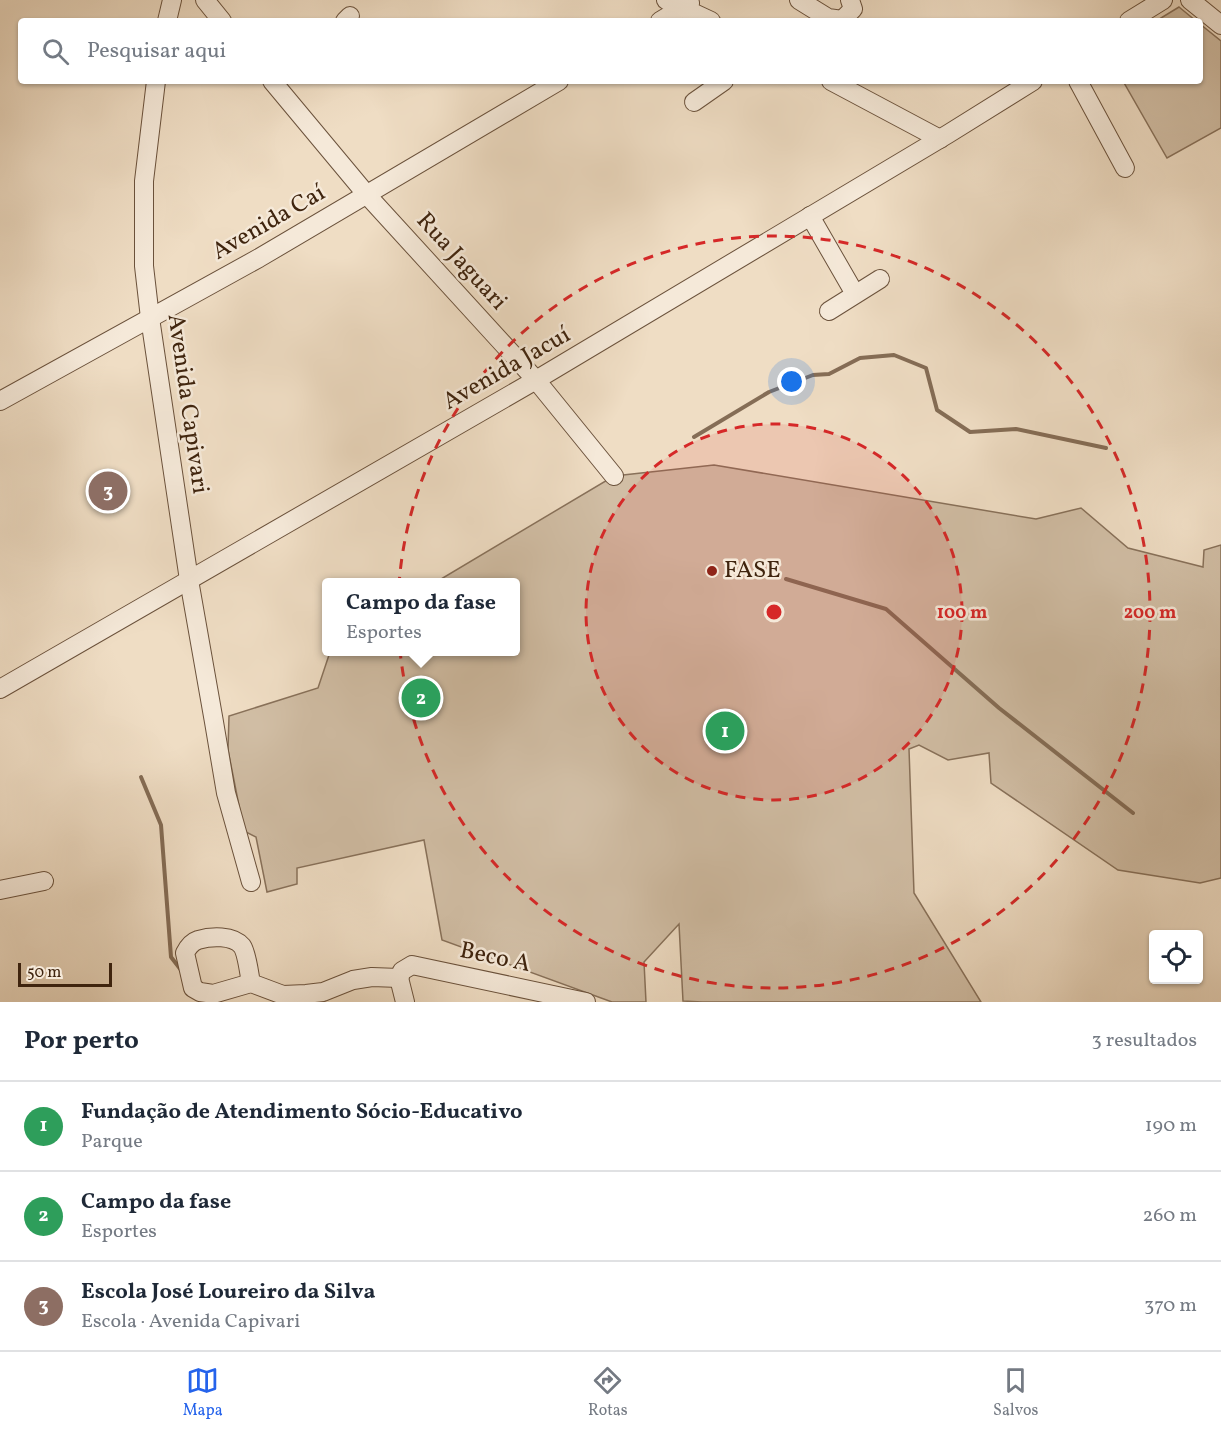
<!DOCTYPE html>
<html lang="pt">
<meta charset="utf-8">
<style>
body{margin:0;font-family:Vollkorn,serif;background:#f2f2f3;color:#1f2937}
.controls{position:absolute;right:18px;bottom:18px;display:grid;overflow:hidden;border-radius:6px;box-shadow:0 2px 4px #0004}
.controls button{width:54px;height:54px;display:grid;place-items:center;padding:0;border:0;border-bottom:2px solid #e0e1e3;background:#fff;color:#1f2937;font:30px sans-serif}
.scale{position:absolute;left:18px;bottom:15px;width:94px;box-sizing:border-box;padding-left:6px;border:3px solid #3f240e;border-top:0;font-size:16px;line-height:21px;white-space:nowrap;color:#3f240e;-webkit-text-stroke:4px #f5e9d9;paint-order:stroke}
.you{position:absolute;left:792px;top:382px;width:21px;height:21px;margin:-15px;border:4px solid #fff;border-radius:50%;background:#1a73e8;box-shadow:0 0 0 9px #1a73e833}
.badge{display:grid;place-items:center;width:39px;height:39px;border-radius:50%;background:#2563eb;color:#fff;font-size:20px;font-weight:700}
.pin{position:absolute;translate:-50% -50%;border:3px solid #fff;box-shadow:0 2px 6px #0006}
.popup{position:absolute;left:322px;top:578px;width:198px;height:78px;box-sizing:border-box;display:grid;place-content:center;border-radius:6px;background:#fff;filter:drop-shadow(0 2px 4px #0005);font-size:20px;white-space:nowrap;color:#747a83}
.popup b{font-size:22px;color:#1f2937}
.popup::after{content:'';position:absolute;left:50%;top:100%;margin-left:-12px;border:12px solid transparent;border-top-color:#fff}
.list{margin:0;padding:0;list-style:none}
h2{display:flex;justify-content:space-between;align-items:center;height:78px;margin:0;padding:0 24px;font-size:26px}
h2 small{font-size:20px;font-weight:400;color:#747a83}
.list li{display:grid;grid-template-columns:39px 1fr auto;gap:18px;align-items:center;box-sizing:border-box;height:90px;padding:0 24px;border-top:2px solid #e0e1e3}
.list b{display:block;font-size:22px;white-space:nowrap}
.list p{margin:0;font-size:20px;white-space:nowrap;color:#747a83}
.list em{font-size:20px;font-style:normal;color:#747a83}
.icon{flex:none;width:33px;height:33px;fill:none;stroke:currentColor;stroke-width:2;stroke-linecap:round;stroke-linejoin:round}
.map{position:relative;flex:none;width:1221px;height:1002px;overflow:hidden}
.search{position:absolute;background:#fff;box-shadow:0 2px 4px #0004;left:18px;right:18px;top:18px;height:66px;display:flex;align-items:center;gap:15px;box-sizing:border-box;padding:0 21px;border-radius:6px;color:#747a83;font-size:22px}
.sheet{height:348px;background:#fff}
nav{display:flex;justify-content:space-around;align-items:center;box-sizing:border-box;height:84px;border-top:2px solid #e0e1e3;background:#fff;font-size:16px;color:#747a83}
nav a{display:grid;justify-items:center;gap:3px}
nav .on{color:#2563eb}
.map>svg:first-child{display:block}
</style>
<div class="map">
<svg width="1221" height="1002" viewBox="0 0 1221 1002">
<rect width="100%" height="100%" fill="#efddc4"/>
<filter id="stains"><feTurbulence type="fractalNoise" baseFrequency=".00333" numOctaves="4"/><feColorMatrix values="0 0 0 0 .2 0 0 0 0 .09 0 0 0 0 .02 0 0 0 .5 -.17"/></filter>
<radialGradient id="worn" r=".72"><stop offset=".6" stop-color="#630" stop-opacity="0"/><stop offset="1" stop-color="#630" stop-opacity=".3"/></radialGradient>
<g fill="#d1bea5" stroke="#88715a" stroke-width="1.5">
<path d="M 1179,7 L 1196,21 L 1156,21 Z"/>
<path d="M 1200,24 L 1221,41 L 1221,128 L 1167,158 L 1123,81 L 1200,81 Z"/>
<path d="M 714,465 L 1036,519 L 1081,508 L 1128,548 L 1203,567 L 1204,550 L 1221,545 L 1221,878 L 1200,883 L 1118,870 L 991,783 L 989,753 L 948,760 L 919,745 L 909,749 L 914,893 L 981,1002 L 702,1002 L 683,1001 L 679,924 L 644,962 L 646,1002 L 612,1002 L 442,940 L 424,840 L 297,868 L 297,884 L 267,892 L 256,837 L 244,831 L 228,750 L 229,716 L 318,688 L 330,652 L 516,652 L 516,582 L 436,582 L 614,476 Z"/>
</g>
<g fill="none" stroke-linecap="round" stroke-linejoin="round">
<g stroke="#856d56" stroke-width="4">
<path d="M 694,437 L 769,392 L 813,375 L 829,374 L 860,358 L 894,355 L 926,368 L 937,410 L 970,432 L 1016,429 L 1106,448"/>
<path d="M 786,579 L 886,609 L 999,708 L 1133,813"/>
<path d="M 141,777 L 161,825 L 171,957 L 181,970"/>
</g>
<g stroke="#6b523c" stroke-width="20">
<g id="minor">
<path d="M 205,0 L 222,21"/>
<path d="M 666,0 L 711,21"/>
<path d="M 799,0 L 828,18 L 842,20 L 853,9 L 850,0"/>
<path d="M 1190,0 L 1221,25"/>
<path d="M 167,21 L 172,0"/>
<path d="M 345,21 L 350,16"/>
<path d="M 660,21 L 690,3"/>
<path d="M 1129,21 L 1163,0"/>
<path d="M 156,81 L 144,181 L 144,266 L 150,318 L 189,580 L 214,722 L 226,793 L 251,882"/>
<path d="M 272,81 L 367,195 L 536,380 L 614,476"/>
<path d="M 831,81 L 940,139"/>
<path d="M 1078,81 L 1125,168"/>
<path d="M 694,102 L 724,81"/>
<path d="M 810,216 L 855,294"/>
<path d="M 829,311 L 880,279"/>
<path d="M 0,401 L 259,258 L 559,81"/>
<path d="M 0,689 L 536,380 L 948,134 L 1033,81"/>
<path d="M 0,890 L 44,881"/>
<path d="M 399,978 L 402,971 L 412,965 L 586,1002"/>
<path d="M 399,978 L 405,1002"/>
<path d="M 251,983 C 249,973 247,953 242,946 C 233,935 211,936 198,940 C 192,942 188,947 185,953 L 193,988 L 200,992 L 213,994 L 251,983 L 283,995 L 306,994 L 323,992 L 353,980 L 372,977 L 399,978"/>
</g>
</g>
<use href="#minor" stroke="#f5e9d9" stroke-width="18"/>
</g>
<circle cx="774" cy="612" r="188" fill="#d62828" fill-opacity=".12"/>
<g fill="none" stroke="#d62828" stroke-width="3" stroke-dasharray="10 8">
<circle cx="774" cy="612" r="188"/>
<circle cx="774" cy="612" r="376"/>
</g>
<circle fill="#8f2418" stroke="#f5e9d9" stroke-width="2" cx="712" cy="571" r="6"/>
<g text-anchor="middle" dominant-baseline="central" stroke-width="5" stroke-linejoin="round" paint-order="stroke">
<g font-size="24" fill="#3f240e" stroke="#f5e9d9">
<text transform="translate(269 223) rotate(-30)">Avenida Caí</text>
<text transform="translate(461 262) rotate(48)">Rua Jaguari</text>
<text transform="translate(507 369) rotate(-30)">Avenida Jacuí</text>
<text transform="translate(187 404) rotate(82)">Avenida Capivari</text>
<text transform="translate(495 958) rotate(12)">Beco A</text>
</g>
<g font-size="24" fill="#3f240e" stroke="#f5e9d9" text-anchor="start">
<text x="724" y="571">FASE</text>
</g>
</g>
<circle cx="774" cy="612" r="9" fill="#d62828" stroke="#f5e9d9" stroke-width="3"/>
<g font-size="18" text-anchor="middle" font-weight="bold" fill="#d62828" stroke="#f5e9d9" stroke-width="5" stroke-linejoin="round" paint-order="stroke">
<text x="962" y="618">100 m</text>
<text x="1150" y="618">200 m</text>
</g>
<rect width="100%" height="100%" filter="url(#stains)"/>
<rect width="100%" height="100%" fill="url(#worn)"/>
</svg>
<div class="controls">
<button><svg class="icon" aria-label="locate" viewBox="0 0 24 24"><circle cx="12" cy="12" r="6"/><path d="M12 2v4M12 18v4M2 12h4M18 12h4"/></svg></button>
</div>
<div class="scale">50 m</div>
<div class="you"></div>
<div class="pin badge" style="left:725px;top:731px;background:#2e9e5b">1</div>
<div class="pin badge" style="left:421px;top:698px;background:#2e9e5b">2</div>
<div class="popup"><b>Campo da fase</b>Esportes</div>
<div class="pin badge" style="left:108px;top:491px;background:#8d6e63">3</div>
<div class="search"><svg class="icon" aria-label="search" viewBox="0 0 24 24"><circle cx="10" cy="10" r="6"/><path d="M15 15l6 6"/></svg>Pesquisar aqui</div>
</div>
<section class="sheet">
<h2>Por perto<small>3 resultados</small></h2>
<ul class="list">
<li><span class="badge" style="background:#2e9e5b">1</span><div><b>Fundação de Atendimento Sócio-Educativo</b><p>Parque</p></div><em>190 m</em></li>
<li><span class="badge" style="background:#2e9e5b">2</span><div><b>Campo da fase</b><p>Esportes</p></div><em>260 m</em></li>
<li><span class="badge" style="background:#8d6e63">3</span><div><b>Escola José Loureiro da Silva</b><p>Escola · Avenida Capivari</p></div><em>370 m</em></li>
</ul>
</section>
<nav>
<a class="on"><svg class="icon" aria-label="map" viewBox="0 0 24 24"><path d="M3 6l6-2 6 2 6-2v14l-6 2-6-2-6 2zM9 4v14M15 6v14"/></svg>Mapa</a>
<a><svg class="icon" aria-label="directions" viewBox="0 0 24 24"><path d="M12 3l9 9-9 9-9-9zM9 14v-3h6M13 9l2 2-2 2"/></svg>Rotas</a>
<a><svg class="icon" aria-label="saved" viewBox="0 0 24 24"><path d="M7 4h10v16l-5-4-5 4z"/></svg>Salvos</a>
</nav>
